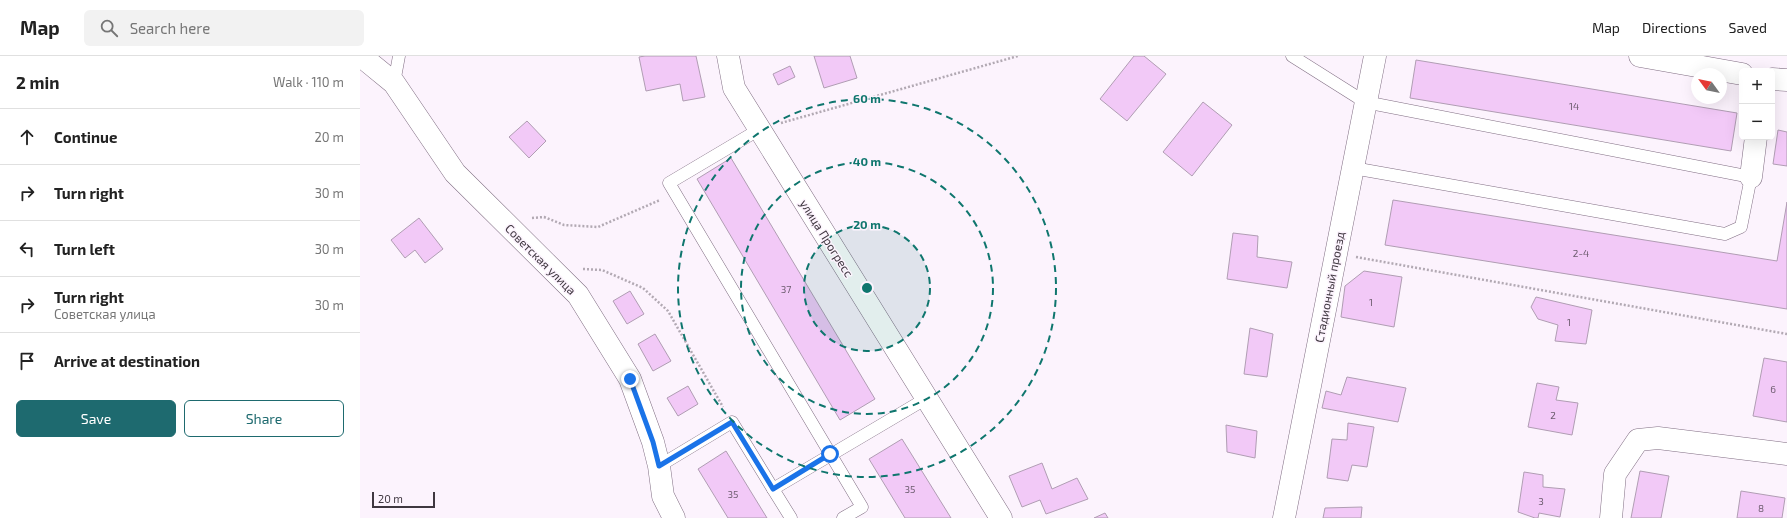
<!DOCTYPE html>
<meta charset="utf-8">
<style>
body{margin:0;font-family:"Exo 2",sans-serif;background:#f2f2f2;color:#222}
.controls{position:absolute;right:12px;top:12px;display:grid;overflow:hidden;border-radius:6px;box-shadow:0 4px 16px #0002}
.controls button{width:36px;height:36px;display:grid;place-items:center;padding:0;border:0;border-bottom:1px solid #e0e0e0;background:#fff;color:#222;font:20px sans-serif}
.compass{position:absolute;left:1331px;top:12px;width:36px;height:36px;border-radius:50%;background:#fff;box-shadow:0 4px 16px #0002;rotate:303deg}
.scale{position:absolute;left:12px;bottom:10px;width:63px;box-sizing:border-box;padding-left:4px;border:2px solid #3f3740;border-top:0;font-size:11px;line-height:14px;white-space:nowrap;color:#3f3740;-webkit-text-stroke:3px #fcf3fd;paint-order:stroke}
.stop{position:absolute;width:12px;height:12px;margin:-9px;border:3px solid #1a73e8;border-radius:50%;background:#fff}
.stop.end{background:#1a73e8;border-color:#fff;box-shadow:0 1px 4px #0008}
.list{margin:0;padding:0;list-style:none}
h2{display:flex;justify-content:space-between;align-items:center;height:52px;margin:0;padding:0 16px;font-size:17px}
h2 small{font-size:13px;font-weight:400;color:#767676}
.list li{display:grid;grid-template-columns:26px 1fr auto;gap:12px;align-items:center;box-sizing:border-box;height:56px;padding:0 16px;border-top:1px solid #e0e0e0}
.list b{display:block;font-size:15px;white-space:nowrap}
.list p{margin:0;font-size:13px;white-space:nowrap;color:#767676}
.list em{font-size:13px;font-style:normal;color:#767676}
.actions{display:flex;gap:8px;padding:12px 16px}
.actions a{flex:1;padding:9px 0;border:1px solid #1e6a6f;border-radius:6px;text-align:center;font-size:14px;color:#1e6a6f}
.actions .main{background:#1e6a6f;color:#fff}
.icon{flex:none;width:22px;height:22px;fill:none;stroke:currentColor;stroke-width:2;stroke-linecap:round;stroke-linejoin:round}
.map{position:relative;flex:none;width:1427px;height:462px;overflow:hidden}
header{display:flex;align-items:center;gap:24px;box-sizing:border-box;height:56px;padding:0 20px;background:#fff;border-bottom:1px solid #e0e0e0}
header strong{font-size:19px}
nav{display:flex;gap:22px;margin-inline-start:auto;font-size:14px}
.search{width:280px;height:36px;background:#f2f2f2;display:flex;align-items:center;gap:10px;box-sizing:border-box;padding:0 14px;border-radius:6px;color:#767676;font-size:15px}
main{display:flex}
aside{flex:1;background:#fff}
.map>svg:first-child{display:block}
</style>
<header>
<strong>Map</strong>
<div class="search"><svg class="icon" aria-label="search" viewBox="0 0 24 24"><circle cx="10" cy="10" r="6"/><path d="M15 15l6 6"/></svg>Search here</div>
<nav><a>Map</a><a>Directions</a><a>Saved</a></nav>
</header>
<main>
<aside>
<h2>2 min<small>Walk · 110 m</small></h2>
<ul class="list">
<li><svg class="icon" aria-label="ahead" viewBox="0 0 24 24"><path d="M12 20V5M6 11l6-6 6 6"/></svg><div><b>Continue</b></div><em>20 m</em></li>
<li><svg class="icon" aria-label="right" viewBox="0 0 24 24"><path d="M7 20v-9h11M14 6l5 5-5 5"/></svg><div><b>Turn right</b></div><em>30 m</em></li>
<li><svg class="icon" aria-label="left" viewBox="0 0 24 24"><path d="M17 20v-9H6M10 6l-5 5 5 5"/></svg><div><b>Turn left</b></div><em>30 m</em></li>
<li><svg class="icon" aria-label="right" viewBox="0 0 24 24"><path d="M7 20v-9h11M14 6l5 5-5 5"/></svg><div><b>Turn right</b><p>Советская улица</p></div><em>30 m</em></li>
<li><svg class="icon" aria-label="arrive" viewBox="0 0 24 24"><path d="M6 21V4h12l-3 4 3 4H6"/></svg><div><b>Arrive at destination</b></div></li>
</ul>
<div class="actions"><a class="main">Save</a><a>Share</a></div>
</aside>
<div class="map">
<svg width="1427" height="462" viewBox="0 0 1427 462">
<rect width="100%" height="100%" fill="#fcf3fd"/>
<g fill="#f2c9f7" stroke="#b09db3">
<path d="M 285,0 L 336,0 L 345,41 L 323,45 L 320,28 L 286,35 L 279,1 Z"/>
<path d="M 454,0 L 490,0 L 497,22 L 464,32 Z"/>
<path d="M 774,0 L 784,0 L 806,18 L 767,65 L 740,43 Z"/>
<path d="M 1056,4 L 1377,57 L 1371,95 L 1050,42 Z"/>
<path d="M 430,10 L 435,21 L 418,29 L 413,18 Z"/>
<path d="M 843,46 L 872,69 L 832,120 L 803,96 Z"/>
<path d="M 167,65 L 186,85 L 169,102 L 149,81 Z"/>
<path d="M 1418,74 L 1427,76 L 1427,110 L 1413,108 Z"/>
<path d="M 371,102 L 515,343 L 480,364 L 337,123 Z"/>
<path d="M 1033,144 L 1417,205 L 1427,146 L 1427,253 L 1025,189 Z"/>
<path d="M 59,162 L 83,193 L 65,207 L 55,194 L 45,202 L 31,184 Z"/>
<path d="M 873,177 L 898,180 L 897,201 L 932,206 L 927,232 L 867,223 Z"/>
<path d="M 1004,215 L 1042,221 L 1034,271 L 981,261 L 985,230 Z"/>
<path d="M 270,235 L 284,258 L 267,268 L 253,245 Z"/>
<path d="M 1176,241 L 1232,254 L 1226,288 L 1195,285 L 1198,269 L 1178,263 L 1171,251 Z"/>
<path d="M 890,272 L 913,278 L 907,321 L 884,318 Z"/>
<path d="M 295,278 L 311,305 L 293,315 L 278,288 Z"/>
<path d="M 1404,302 L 1427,306 L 1427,366 L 1393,360 Z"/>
<path d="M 987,321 L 1046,332 L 1038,366 L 962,352 L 966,335 L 981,339 Z"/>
<path d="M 1177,327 L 1199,331 L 1196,344 L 1218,347 L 1212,379 L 1168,371 Z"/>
<path d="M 328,330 L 338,348 L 318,360 L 307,342 Z"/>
<path d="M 988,367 L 1014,371 L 1007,411 L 992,409 L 988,425 L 967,422 L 972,383 L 987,384 Z"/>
<path d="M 866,369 L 897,375 L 895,402 L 867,396 Z"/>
<path d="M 542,383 L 591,462 L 545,462 L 509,403 Z"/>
<path d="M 366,395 L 407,462 L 368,462 L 338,413 Z"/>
<path d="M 682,407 L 692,433 L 717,422 L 728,443 L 686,458 L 680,444 L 662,451 L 649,420 Z"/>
<path d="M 1280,415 L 1309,420 L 1301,462 L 1271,462 Z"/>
<path d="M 1164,416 L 1183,419 L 1183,431 L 1205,433 L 1200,461 L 1179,457 L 1178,462 L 1175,462 L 1158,456 Z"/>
<path d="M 1381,435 L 1425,442 L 1422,462 L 1377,462 Z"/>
<path d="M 1002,451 L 1001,462 L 963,462 L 965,452 Z"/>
<path d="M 745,457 L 748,462 L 734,462 Z"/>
</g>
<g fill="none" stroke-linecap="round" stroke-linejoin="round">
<g stroke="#806e83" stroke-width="13">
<g id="service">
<path d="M 932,0 L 1005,46 L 1391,121 L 1381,171 L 1365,178 L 993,112"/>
<path d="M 34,27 L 39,0"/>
<path d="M 400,73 L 309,127 L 502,451 L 483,462"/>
<path d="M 299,410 L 372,366 L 413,433"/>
<path d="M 431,462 L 413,433 L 567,342"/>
</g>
</g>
<g stroke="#806e83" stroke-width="23">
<g id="minor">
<path d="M 1,0 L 34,27 L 95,117 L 218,239 L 270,323 L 293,386 L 299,410 L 303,440 L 314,462"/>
<path d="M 368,0 L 374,32 L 641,462"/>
<path d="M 1280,0 L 1382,18"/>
<path d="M 1412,23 L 1427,24"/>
<path d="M 1391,121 L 1396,81"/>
<path d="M 924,462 L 1015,0"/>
<path d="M 1251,462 L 1255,418 L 1278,384 L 1298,382 L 1427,398"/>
</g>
</g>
<g stroke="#b2a9b3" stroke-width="2.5" stroke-dasharray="2 2" stroke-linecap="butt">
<path d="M 421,67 L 658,0"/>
<path d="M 172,162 L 184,161 L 204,169 L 238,171 L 300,144"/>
<path d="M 996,201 L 1427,278"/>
<path d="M 223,213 L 242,214 L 283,232 L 308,255 L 363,351"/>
</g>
<use href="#service" stroke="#fff" stroke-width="12"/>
<use href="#minor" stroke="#fff" stroke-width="22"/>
</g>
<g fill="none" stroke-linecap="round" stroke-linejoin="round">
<path stroke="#1a73e8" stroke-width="5" d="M 270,323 L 293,386 L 299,410 L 372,366 L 413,433 L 470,398"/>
</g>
<circle cx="507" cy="232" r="63" fill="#0f766e" fill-opacity=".12"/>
<g fill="none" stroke="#0f766e" stroke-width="2" stroke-dasharray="7 5">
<circle cx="507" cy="232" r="63"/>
<circle cx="507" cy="232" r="126"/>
<circle cx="507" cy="232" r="189"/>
</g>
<g text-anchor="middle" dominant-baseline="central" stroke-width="3" stroke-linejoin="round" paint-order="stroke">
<g font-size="10" fill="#6c5c6e">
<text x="1214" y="50">14</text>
<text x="1221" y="197">2-4</text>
<text x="426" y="233">37</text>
<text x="1011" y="246">1</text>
<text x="1209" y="266">1</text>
<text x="1413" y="333">6</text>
<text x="1193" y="359">2</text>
<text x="550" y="433">35</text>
<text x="373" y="438">35</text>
<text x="1181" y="445">3</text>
<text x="1401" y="452">8</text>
</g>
<g font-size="12" fill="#3f3740" stroke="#fcf3fd">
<text transform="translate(467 182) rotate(58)">улица Прогресс</text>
<text transform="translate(181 203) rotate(45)">Советская улица</text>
<text transform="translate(969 231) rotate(-79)">Стадионный проезд</text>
</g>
</g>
<circle cx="507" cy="232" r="6" fill="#0f766e" stroke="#fcf3fd" stroke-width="2"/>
<g font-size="12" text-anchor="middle" font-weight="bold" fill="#0f766e" stroke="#fcf3fd" stroke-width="3" stroke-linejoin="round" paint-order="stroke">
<text x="507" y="47">60 m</text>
<text x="507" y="110">40 m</text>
<text x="507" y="173">20 m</text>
</g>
</svg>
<div class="controls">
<button>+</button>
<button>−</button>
</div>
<svg class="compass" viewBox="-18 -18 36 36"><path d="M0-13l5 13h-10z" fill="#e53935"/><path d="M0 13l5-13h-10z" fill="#767676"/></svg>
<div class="scale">20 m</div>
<div class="stop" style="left:470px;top:398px"></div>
<div class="stop end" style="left:270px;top:323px"></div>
</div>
</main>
